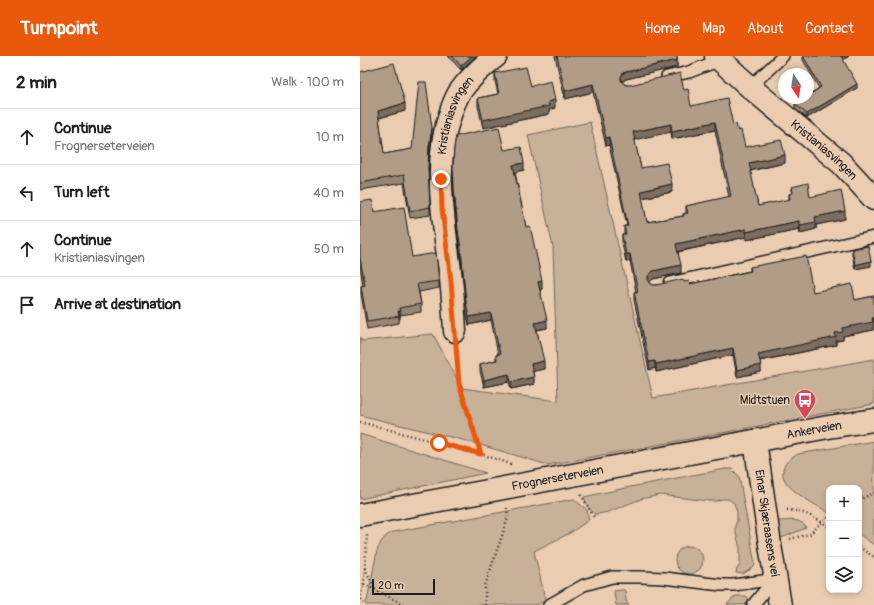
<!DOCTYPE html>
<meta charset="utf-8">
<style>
body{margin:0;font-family:Pangolin,sans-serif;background:#f2f2f2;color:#202124}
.controls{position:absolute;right:12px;bottom:12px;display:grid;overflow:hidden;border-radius:8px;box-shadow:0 2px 6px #0003}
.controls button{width:36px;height:36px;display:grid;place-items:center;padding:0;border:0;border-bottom:1px solid #e0e0e0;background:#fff;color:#202124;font:20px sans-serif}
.compass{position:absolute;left:418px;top:12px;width:36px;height:36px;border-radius:50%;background:#fff;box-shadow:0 2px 6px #0003;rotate:168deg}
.scale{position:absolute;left:12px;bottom:10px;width:63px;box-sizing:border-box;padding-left:4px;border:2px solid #1c1c1c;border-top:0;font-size:11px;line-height:14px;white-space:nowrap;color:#1c1c1c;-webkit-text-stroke:3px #eacdb1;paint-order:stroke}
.stop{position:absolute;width:12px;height:12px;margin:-9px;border:3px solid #ea580c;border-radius:50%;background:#fff}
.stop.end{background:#ea580c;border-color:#fff;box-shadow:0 1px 4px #0008}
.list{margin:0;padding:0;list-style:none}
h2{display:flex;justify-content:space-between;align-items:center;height:52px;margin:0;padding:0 16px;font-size:17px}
h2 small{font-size:13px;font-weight:400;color:#757577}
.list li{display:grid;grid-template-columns:26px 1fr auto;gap:12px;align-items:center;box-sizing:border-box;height:56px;padding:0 16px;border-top:1px solid #e0e0e0}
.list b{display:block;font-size:15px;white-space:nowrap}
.list p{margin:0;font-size:13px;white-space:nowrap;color:#757577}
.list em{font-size:13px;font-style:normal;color:#757577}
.icon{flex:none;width:22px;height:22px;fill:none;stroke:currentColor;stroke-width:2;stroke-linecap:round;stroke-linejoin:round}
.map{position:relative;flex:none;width:514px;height:549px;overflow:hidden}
header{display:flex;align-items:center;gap:24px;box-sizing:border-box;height:56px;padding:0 20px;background:#ea580c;color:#fff}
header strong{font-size:19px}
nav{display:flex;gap:22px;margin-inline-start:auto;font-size:14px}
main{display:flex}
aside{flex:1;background:#fff}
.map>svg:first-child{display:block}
</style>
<header>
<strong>Turnpoint</strong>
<nav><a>Home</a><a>Map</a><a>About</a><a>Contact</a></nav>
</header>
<main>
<aside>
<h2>2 min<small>Walk · 100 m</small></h2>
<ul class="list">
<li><svg class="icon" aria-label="ahead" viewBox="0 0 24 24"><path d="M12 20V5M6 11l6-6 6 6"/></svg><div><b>Continue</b><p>Frognerseterveien</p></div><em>10 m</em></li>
<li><svg class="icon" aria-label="left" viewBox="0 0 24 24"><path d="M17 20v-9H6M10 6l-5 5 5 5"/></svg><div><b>Turn left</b></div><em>40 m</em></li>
<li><svg class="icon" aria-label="ahead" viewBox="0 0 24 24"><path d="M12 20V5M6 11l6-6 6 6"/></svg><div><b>Continue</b><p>Kristianiasvingen</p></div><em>50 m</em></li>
<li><svg class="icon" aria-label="arrive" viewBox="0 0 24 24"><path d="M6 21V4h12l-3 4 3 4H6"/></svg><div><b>Arrive at destination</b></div></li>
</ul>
</aside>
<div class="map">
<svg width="514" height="549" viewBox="0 0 514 549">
<rect width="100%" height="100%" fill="#eacdb1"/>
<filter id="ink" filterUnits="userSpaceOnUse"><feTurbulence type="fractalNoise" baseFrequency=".025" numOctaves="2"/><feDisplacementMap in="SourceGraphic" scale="8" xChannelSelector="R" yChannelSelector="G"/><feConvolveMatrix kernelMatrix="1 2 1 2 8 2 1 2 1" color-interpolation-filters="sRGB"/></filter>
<g filter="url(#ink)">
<g fill="#c8b199" stroke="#72665a">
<path d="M 230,66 L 293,342 L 514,303 L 514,348 L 340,381 L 188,409 L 107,385 L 44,370 L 0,359 L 0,281 L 2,285 L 73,278 L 102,332 L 198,345 L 193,191 L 168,79 Z"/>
<path d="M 0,378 L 126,417 L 0,443 Z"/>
<path d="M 514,385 L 514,489 L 499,478 L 499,432 L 469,432 L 469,457 C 456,448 419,432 423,414 C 425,405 431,402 438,398 Z"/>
<path d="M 365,413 L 372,413 L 379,420 L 395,508 L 394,511 L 383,518 L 376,517 L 377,513 L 380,509 L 380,492 L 375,474 L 375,469 L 377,465 L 377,456 L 374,447 L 368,443 L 362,443 L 357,445 L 348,445 L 300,439 L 281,443 L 248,456 L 238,458 L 234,458 L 229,453 L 224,441 L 270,431 Z"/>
<path d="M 214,443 L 227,454 L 229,464 L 210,477 L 174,495 L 184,538 L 187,543 L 177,549 L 6,549 L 17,495 L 21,486 L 26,480 L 33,476 Z"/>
<path d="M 418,465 C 428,465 441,461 446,472 L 419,483 Z"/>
<circle cx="329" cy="504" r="14"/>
<path d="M 261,534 L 264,534 L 265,535 C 266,540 265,546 269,549 L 256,549 L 254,535 Z"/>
<path d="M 376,540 L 385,540 L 388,542 L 388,544 L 385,549 L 367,549 L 370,545 Z"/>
</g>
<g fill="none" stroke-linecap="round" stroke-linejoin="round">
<g stroke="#1c1c1c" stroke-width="14">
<g id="lane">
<path d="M 307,21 L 329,16 L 360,4"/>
<path d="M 390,31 L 423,0"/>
<path d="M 310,227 L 514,181"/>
<path d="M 189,549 L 224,529 L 252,521 L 281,521 L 304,522 L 361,529 L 374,529 L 416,523"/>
<path d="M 393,549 L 406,533 L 416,523"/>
</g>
</g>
<g stroke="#1c1c1c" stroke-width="25">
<g id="street">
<path id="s1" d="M 356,0 L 390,31 L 481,107 L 496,123 L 514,143"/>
<path id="s2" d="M 95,275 C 94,258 93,240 91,223 C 85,172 72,109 90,59 C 92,52 95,44 99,37 C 108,24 124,9 136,0"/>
<path id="s3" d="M 395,385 L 410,489 L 420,549"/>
</g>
</g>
<g stroke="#1c1c1c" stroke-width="25">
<g id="secondary">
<path id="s4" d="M 0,459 L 468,371 L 514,364"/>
</g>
</g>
<g stroke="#1c1c1c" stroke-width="2.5" stroke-dasharray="1 3" stroke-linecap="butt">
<path d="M 96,295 L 99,328 L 121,398"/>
<path d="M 0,366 L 121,398 L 151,408"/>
<path d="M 221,439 L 234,461"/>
<path d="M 499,444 L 514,437"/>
<path d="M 427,454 C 444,455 455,461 469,471"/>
<path d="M 430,483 L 450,478 L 462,466 L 469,461"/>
<path d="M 499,491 L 514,501"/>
<path d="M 5,512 L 12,527 L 13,533"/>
<path d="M 4,528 L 37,545 L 41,549"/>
<path d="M 1,543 L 5,549"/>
<path d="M 0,544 L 4,526 L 7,479"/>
<path d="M 125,549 L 125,530 L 148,462 L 147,452"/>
</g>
<use href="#lane" stroke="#eacdb1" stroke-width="11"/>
<use href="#street" stroke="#eacdb1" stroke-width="22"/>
<use href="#secondary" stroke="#eacdb1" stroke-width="22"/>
</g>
<g fill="#988675" stroke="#1c1c1c" fill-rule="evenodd">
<path d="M 88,0 L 116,0 L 101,14 Z"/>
<path d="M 195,0 L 317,0 L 317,11 L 266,23 L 262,26 L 263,27 L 266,29 L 324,34 L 331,50 L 373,69 L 378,75 L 385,91 L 425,107 L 390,115 L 398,150 L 429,144 L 429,138 L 432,137 L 432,131 L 450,141 L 485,163 L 456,169 L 456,173 L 440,177 L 439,173 L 386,184 L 386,181 L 318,196 L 321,217 L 293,223 L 291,225 L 289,226 L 293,229 L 297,229 L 324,226 L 330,228 L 390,215 L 390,211 L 453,236 L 495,244 L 514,240 L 514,269 L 513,270 L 513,274 L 483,280 L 483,284 L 476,285 L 476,289 L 400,305 L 401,316 L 377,321 L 373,299 L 296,316 L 295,312 L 289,314 L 274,244 L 274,236 L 276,236 L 270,205 L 266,206 L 262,187 L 262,179 L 264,178 L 264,170 L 267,170 L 249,89 L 246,90 L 233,36 L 205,43 ZM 355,74 L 369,141 L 326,150 L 326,157 L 323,158 L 323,160 L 287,166 L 282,142 L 312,136 L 281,112 L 274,83 L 311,76 L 312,83 Z"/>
<path d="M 443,0 L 489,0 L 483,4 L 497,32 L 447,62 L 435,53 L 435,48 L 459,32 L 443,4 Z"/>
<path d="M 0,16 L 45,55 L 19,62 L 24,98 L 52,93 L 72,79 L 69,98 L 69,115 L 70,159 L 50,162 L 44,127 L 0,134 Z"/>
<path d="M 135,17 L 171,30 L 195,52 L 189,54 L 189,58 L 123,72 L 118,50 L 118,42 L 138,38 L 135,25 Z"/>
<path d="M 144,94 L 164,114 L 155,116 L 166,171 L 182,233 L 180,233 L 187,272 L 177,274 L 184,313 L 173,315 L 174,328 L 151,333 L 149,326 L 124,331 L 120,315 L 120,308 L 136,304 L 136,299 L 138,298 L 131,264 L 109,269 L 106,254 L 101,201 L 98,181 L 94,140 L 93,112 Z"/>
<path d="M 0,146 L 14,156 L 52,201 L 79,225 L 79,232 L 59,236 L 61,248 L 61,256 L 40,259 L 39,267 L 7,273 L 1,238 L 1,230 L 3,229 L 0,210 Z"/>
<path d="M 492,193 L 511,210 L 495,213 L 492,198 Z"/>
</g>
<g fill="#7c6d5f" stroke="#1c1c1c">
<path d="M 112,0 L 116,0 L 101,14 L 101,10 Z"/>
<path d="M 481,0 L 489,0 L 481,5 Z"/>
<path d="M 317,4 L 317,11 L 266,23 L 263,25 L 261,28 L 261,21 L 263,17 L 266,16 Z"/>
<path d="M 233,28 L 233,36 L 205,43 L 205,35 Z"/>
<path d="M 497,28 L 497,32 L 447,62 L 447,58 Z"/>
<path d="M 195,44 L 195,52 L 189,54 L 189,58 L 123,72 L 123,64 Z"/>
<path d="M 45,47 L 45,55 L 18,62 L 18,55 Z"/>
<path d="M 355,66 L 355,74 L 312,83 L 312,75 Z"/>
<path d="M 311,68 L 311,76 L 273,84 L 273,76 Z"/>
<path d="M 72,72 L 72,79 L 69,98 L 68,119 L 69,91 Z"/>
<path d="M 249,81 L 249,89 L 246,90 L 246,82 Z"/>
<path d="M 425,99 L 425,107 L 389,115 L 389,107 Z"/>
<path d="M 164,107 L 164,114 L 153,117 L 153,109 Z"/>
<path d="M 312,128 L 312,136 L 281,142 L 281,135 Z"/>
<path d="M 485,155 L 485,163 L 456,169 L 456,173 L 440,177 L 440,169 L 455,161 Z"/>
<path d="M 439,165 L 439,173 L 386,184 L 386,176 Z"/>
<path d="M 386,173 L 386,181 L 316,196 L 316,188 Z"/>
<path d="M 266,198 L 270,198 L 270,205 L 266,206 Z"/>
<path d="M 511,205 L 511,210 L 495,213 L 495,209 Z"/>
<path d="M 321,209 L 321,217 L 293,223 L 288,228 L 288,220 L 293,215 Z"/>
<path d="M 182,225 L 182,233 L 178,234 L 178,226 Z"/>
<path d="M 38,255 L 40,255 L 40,263 L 39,263 Z"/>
<path d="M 131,257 L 131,264 L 109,269 L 109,261 Z"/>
<path d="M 514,262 L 514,269 L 513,270 L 513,274 L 483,280 L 483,284 L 476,285 L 476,289 L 398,305 L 398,298 L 475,277 L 482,272 Z"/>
<path d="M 187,264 L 187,272 L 175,274 L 175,267 Z"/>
<path d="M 373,292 L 373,299 L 296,316 L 296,308 Z"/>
<path d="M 184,305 L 184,313 L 171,316 L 171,308 Z"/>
<path d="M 295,305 L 295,312 L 289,314 L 289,306 Z"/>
<path d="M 401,309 L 401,316 L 377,321 L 377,314 Z"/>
<path d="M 149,318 L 149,326 L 124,331 L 124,324 Z"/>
<path d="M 174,321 L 174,328 L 151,333 L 151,326 Z"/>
</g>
<g fill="#b19c88" stroke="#1c1c1c" fill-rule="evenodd">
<path d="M 92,0 L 112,0 L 101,10 Z"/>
<path d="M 197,0 L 317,0 L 317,4 L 266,16 L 263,17 L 261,21 L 261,24 L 263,27 L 266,29 L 270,29 L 320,17 L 324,34 L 328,33 L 331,50 L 367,42 L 373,69 L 376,68 L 378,75 L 381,74 L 385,91 L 421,84 L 425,99 L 389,107 L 398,150 L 430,143 L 429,138 L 433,137 L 432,131 L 448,127 L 450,141 L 481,134 L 485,155 L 455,161 L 456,166 L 440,169 L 439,165 L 386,176 L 386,173 L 316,188 L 321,209 L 293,215 L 288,220 L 288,223 L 290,227 L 293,229 L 297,229 L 323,223 L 324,226 L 329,225 L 330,228 L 391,215 L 390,211 L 446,200 L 453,236 L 492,228 L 495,244 L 514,240 L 514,262 L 512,262 L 513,266 L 482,272 L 483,276 L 475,277 L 476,281 L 398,298 L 401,309 L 377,314 L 373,292 L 296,308 L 295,305 L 289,306 L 274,236 L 278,236 L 270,198 L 266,198 L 262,179 L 266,178 L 264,170 L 268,170 L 249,81 L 246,82 L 233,28 L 205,35 ZM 355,66 L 371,140 L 326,150 L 328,157 L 323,158 L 324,160 L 287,166 L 281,135 L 312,128 L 307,107 L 281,112 L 273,76 L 311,68 L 312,75 Z"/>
<path d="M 443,0 L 482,0 L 481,0 L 497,28 L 447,58 L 435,48 L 445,42 L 448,42 L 448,40 L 461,31 Z"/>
<path d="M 34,7 L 45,47 L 18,55 L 24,98 L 52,93 L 59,26 L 66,26 L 72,72 L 69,91 L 68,112 L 70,151 L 50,155 L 44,119 L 0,127 L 0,16 Z"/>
<path d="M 166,11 L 171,30 L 191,25 L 195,44 L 188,46 L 189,50 L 123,64 L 118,42 L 139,38 L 135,17 Z"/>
<path d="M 139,71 L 144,94 L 161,91 L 164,107 L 153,109 L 166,171 L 170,170 L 182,225 L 178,226 L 187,264 L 175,267 L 184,305 L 171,308 L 174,321 L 151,326 L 149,318 L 124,324 L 120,308 L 137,304 L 136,299 L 140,298 L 131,257 L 109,261 L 106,246 L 101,193 L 98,174 L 94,132 L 93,112 L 94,92 L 96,80 Z"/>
<path d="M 12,144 L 14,156 L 44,151 L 52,201 L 76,197 L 79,225 L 57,228 L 61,248 L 39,252 L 40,255 L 38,255 L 39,260 L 7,265 L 1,230 L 5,229 L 0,202 L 0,146 Z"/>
<path d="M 508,190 L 511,205 L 495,209 L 492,193 Z"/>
</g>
</g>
<g fill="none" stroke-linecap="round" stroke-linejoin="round" filter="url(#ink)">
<path stroke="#ea580c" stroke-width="5" d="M 79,387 L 121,398 L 99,328 L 91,225 L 82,153 L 81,123"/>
</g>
<defs>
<g id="bus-pin" transform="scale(1.15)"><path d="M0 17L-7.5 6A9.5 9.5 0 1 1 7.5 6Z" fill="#d1495b" stroke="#eacdb1"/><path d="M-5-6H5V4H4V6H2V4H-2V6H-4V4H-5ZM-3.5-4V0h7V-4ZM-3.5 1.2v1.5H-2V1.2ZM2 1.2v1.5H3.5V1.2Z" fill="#fff"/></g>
</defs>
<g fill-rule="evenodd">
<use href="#bus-pin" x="445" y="344"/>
</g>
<g text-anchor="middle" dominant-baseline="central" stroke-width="3" stroke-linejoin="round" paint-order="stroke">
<g font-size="12" fill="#1c1c1c" stroke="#eacdb1">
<text stroke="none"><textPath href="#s2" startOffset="219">Kristianiasvingen</textPath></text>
<text stroke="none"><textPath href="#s1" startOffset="143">Kristianiasvingen</textPath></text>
<text stroke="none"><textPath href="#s4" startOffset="462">Ankerveien</textPath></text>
<text stroke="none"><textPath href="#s4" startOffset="201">Frognerseterveien</textPath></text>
<text stroke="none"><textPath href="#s3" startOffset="83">Einar Skjæraasens vei</textPath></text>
</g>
<g font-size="12" fill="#1c1c1c" stroke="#eacdb1" text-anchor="end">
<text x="430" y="344">Midtstuen</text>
</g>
</g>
</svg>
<div class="controls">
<button>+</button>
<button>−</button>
<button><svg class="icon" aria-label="layers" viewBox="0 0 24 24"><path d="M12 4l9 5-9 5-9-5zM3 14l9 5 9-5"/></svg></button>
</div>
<svg class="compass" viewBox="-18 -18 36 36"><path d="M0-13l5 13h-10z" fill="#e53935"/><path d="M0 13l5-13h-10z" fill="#757577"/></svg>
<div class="scale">20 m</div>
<div class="stop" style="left:79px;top:387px"></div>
<div class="stop end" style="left:81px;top:123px"></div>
</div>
</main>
